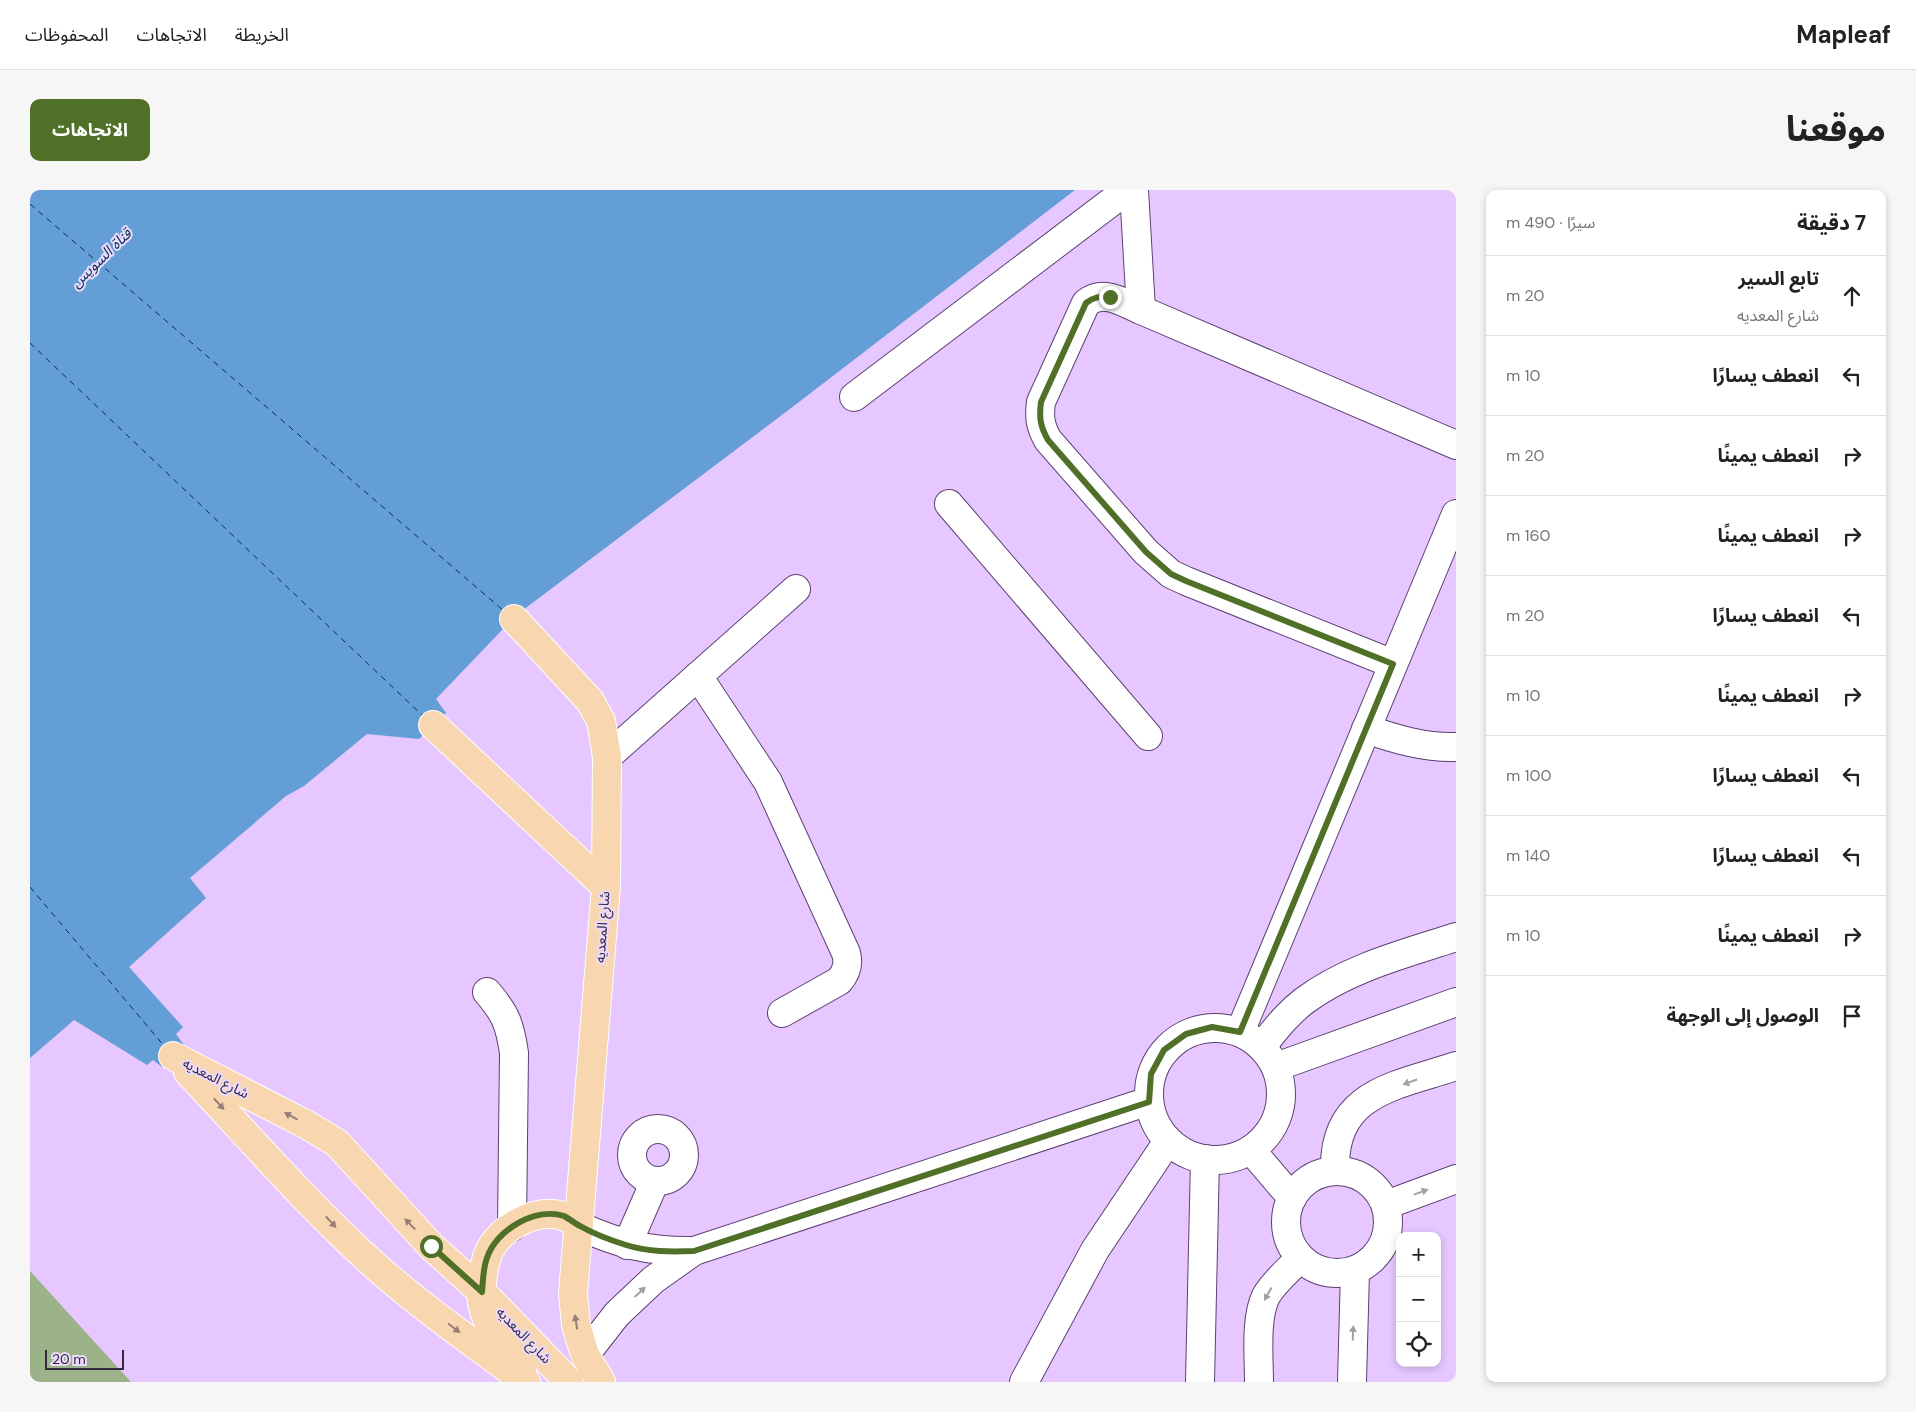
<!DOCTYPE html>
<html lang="ar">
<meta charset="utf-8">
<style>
body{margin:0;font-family:"DM Sans","Noto Sans Arabic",sans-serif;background:#f6f6f6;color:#222;direction:rtl}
.controls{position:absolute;right:15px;bottom:15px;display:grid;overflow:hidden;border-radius:10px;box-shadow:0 2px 8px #0003}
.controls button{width:45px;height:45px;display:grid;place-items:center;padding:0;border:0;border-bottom:1px solid #e0e0e0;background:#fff;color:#222;font:25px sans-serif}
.scale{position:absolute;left:15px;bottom:12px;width:79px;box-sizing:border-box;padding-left:5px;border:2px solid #33273d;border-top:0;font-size:14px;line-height:18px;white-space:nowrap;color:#33273d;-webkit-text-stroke:4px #ecdafc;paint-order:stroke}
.stop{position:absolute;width:15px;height:15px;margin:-11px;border:4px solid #507027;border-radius:50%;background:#fff}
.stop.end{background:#507027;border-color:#fff;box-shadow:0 1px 5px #0008}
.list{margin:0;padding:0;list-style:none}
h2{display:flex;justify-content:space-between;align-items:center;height:65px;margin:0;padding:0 20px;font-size:21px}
h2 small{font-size:16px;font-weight:400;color:#767676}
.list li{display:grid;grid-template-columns:32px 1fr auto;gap:15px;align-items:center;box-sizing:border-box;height:80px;padding:0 20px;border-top:1px solid #e0e0e0}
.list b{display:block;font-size:19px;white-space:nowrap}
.list p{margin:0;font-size:16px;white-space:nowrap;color:#767676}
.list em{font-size:16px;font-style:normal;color:#767676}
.icon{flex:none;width:28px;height:28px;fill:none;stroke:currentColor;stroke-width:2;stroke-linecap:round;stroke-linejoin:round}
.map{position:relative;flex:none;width:1426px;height:1192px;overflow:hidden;direction:ltr;border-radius:10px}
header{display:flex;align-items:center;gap:30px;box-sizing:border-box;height:70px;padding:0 25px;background:#fff;border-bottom:1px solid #e0e0e0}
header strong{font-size:24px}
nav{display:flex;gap:28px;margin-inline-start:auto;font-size:18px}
.intro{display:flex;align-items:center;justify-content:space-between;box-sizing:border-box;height:120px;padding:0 30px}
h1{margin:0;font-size:35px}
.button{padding:12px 22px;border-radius:10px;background:#507027;color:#fff;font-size:18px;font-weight:700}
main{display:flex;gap:30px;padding:0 30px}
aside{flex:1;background:#fff;border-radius:10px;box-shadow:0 2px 8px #0003}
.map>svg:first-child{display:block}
</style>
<header>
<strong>Mapleaf</strong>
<nav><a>الخريطة</a><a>الاتجاهات</a><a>المحفوظات</a></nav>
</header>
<div class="intro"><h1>موقعنا</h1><a class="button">الاتجاهات</a></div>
<main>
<aside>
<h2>7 دقيقة<small>سيرًا · 490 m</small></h2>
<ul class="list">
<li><svg class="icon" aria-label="ahead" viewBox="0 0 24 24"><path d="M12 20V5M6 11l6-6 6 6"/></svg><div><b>تابع السير</b><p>شارع المعديه</p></div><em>20 m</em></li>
<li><svg class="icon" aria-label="left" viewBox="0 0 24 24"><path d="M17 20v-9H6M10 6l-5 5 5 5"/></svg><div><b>انعطف يسارًا</b></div><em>10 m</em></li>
<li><svg class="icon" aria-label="right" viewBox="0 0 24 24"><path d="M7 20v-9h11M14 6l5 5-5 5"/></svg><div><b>انعطف يمينًا</b></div><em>20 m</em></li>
<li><svg class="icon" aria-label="right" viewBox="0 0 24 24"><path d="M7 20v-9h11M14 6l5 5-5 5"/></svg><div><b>انعطف يمينًا</b></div><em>160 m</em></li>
<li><svg class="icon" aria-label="left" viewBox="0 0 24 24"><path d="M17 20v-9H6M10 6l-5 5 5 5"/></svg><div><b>انعطف يسارًا</b></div><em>20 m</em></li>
<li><svg class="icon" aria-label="right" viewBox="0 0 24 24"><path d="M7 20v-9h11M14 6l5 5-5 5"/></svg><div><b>انعطف يمينًا</b></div><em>10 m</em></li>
<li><svg class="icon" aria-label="left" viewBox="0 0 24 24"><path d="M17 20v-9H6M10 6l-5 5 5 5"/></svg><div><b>انعطف يسارًا</b></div><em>100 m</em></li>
<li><svg class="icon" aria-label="left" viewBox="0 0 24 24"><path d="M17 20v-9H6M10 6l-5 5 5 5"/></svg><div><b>انعطف يسارًا</b></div><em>140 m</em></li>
<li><svg class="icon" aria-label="right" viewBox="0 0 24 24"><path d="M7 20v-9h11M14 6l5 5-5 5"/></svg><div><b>انعطف يمينًا</b></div><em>10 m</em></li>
<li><svg class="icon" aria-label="arrive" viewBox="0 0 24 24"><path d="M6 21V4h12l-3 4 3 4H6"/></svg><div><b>الوصول إلى الوجهة</b></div></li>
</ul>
</aside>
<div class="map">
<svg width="1426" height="1192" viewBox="0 0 1426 1192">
<rect width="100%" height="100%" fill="#e6c7ff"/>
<path fill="#9cb288" d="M 0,1081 L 101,1192 L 0,1192 Z"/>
<path fill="#649ed7" d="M 0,0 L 1045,0 L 769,212 L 497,417 L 472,440 L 406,509 L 416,523 L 389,549 L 337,544 L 274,596 L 256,606 L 160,688 L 176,708 L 99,777 L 153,837 L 146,844 L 154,855 L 132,877 L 123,870 L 117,875 L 44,830 L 0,868 Z"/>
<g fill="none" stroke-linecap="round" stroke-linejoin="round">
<g stroke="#043055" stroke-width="1" stroke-dasharray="6 5" stroke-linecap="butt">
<path d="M 0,14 L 474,421"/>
<path d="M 0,153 L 393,526"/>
<path d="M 0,697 L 135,857"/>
</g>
<g stroke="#5d4171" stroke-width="30">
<g id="minor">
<path d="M 1104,0 L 1111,120"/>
<path d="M 824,207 L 1097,0"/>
<path d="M 919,314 L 1118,546"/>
<path d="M 1363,474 L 1156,391 L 1141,384 L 1116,362 L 1018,250 C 1010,236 1009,227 1011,212 L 1056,113 C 1074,99 1092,112 1111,120 L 1426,255"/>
<path d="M 668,486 L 738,592 L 816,763 C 819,774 817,782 809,791 L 752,823"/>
<path d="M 1336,539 C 1365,549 1395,558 1426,557"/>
<path d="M 577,567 L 766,399"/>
<path d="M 457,802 C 476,824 480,835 484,863 L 482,1037"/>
<circle cx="1185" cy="904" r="66"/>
<path d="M 1210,842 L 1426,324"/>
<path d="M 1232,856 C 1245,840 1257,824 1274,811 C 1318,778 1374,764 1426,747"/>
<path d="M 1246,877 L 1426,812"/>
<circle cx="628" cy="965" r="26"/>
<path d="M 1221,960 L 1262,1008"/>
<path d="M 1305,980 C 1303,902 1366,896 1426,876"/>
<circle cx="1307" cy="1032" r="51"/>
<path d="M 1356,1015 L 1426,989"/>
<path d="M 549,1036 C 590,1054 618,1062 664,1061"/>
<path d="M 597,1055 L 625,991"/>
<path d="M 555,1165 L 587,1124 L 623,1090 L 664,1061 L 1119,911"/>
<path d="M 994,1192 L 1065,1060 L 1138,951"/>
<path d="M 1170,1192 L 1175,969"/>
<path d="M 1229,1192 C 1229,1167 1225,1128 1236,1106 C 1244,1092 1259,1080 1270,1068"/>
<path d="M 1322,1192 L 1325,1081"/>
</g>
</g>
<g stroke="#fff" stroke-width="30">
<g id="major">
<path d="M 484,429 L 560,511 L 571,531 L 577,567 L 576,697 L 543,1103 L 546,1135 L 555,1165 L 571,1192"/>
<path d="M 403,535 L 576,697"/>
<path d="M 143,866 L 279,936 L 307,953 L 401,1056 L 452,1102 L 539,1192"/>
<path d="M 158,882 C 221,949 282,1020 351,1081 C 397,1121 447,1156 496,1192"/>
<path d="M 492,1178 C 476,1160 456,1137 452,1113 C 450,1098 454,1068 462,1056 C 476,1035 507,1018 533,1026 C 539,1028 544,1032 549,1036"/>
</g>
</g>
<use href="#minor" stroke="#fff" stroke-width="28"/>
<use href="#major" stroke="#f8d6af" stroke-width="28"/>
</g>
<defs><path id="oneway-solid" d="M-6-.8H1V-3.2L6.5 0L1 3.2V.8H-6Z" transform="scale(1.25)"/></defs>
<g fill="#a39ea8">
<use href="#oneway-solid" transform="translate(1380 892) rotate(161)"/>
<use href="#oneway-solid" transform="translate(1391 1002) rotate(-20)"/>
<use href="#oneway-solid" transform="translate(610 1102) rotate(-43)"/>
<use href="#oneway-solid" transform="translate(1238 1104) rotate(119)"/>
<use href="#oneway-solid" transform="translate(1323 1143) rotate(-88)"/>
</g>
<g fill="#967e76">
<use href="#oneway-solid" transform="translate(189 914) rotate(47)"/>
<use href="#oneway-solid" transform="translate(261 926) rotate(-152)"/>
<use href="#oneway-solid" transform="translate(301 1032) rotate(47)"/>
<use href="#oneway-solid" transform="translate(380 1034) rotate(-134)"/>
<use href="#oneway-solid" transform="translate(546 1132) rotate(-99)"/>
<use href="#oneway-solid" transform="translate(424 1138) rotate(37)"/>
</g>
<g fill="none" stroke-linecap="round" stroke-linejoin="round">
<path stroke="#507027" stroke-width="6" d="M 401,1056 L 452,1102 C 453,1091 453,1078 457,1068 C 466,1040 505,1017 534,1026 C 540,1029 544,1033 550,1036 C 564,1044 580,1050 596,1055 C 618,1062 641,1062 664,1061 L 1119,912 L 1121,884 L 1134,860 L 1156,844 L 1182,837 L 1210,842 L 1363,474 L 1156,391 L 1141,384 L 1116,362 L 1018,250 C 1010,236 1009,227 1011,212 L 1056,113 C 1064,107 1070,106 1080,107"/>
</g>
<g text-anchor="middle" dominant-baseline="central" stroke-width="4" stroke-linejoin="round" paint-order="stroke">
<g font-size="14" fill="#33273d" stroke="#ecdafc">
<text transform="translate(572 737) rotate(-86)">شارع المعديه</text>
<text transform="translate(186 888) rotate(27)">شارع المعديه</text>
<text transform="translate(494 1145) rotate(46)">شارع المعديه</text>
</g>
<g font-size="15" font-style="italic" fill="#043055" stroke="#ecdafc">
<text transform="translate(71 68) rotate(-44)">قناة السويس</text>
</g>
</g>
</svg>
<div class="controls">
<button>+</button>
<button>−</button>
<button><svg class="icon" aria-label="locate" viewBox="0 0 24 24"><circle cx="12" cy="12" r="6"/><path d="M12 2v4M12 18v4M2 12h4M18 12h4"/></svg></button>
</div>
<div class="scale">20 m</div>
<div class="stop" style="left:401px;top:1056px"></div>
<div class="stop end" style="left:1080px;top:107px"></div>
</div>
</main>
